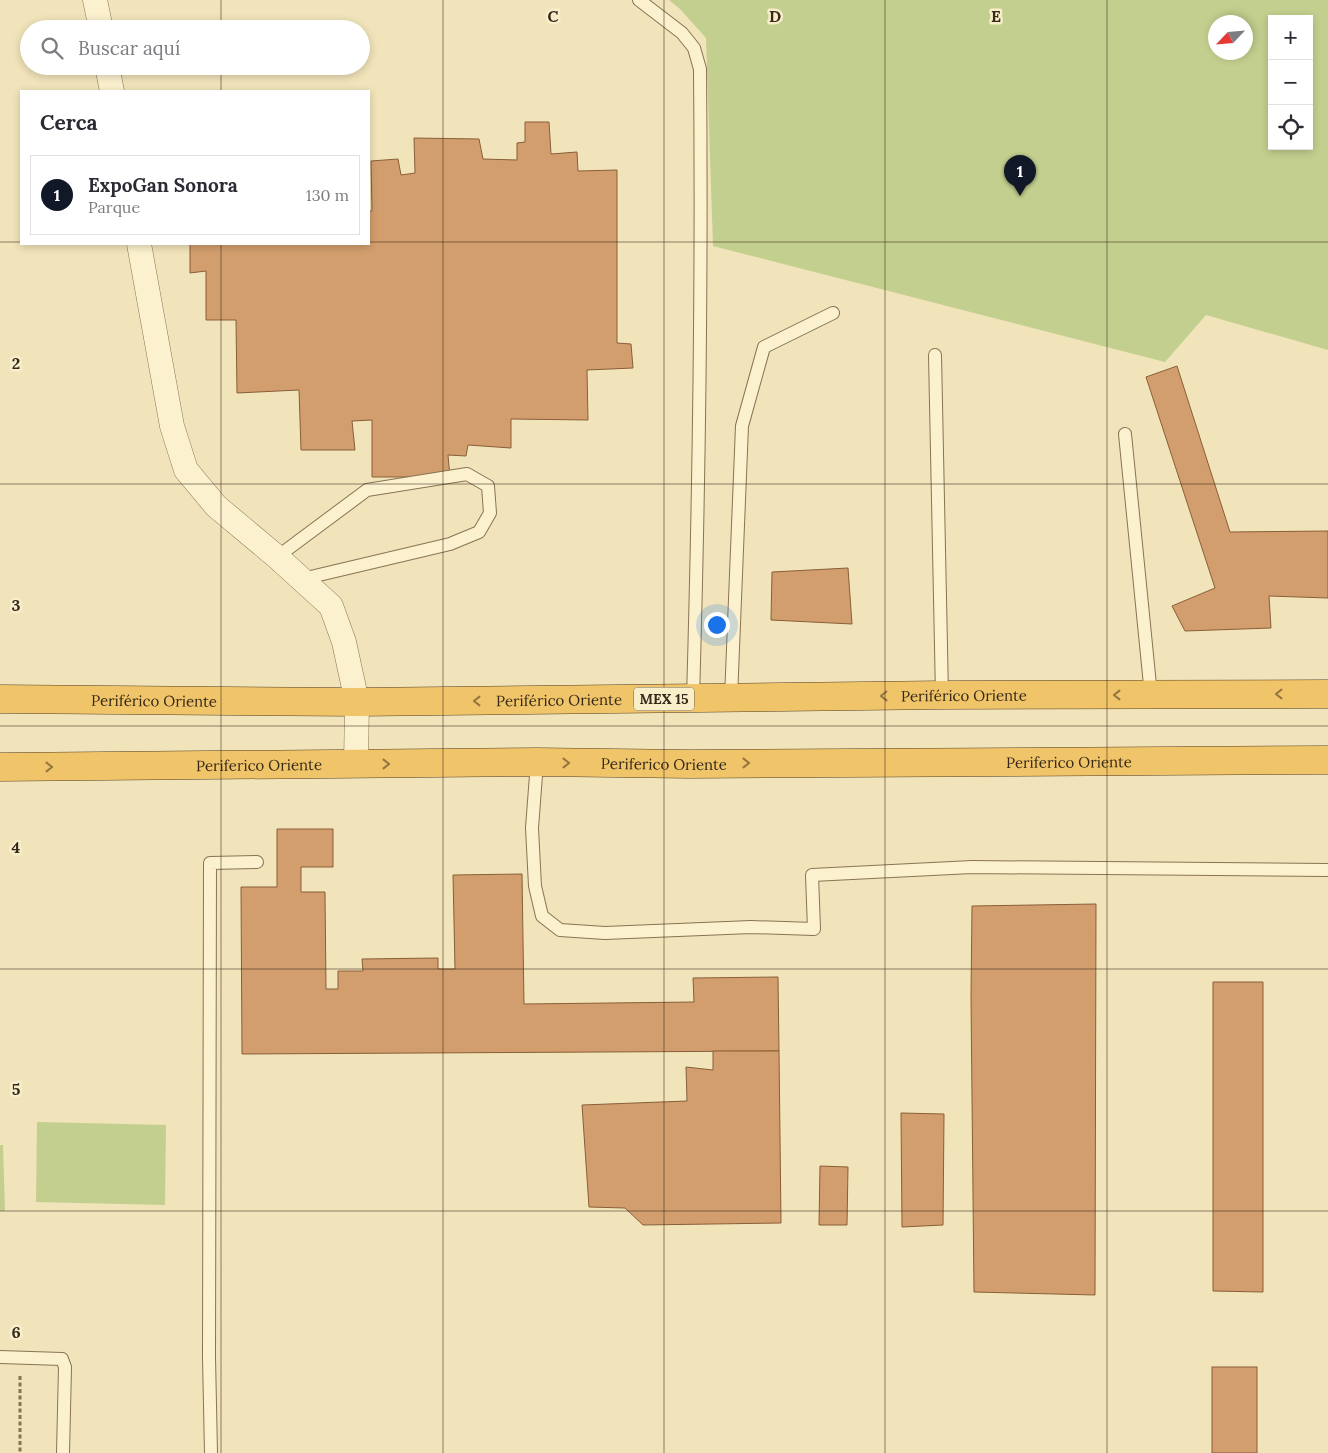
<!DOCTYPE html>
<html lang="es">
<meta charset="utf-8">
<style>
body{margin:0;font-family:Lora,serif;background:#f7f7f7;color:#2b2b33}
.controls{position:absolute;right:15px;top:15px;display:grid;overflow:hidden;border-radius:0px;box-shadow:0 2px 8px #0003}
.controls button{width:45px;height:45px;display:grid;place-items:center;padding:0;border:0;border-bottom:1px solid #e1e1e2;background:#fff;color:#2b2b33;font:25px sans-serif}
.compass{position:absolute;left:1208px;top:15px;width:45px;height:45px;border-radius:50%;background:#fff;box-shadow:0 2px 8px #0003;rotate:244deg}
.you{position:absolute;left:716px;top:624px;width:18px;height:18px;margin:-12px;border:4px solid #fff;border-radius:50%;background:#1a73e8;box-shadow:0 0 0 8px #1a73e833}
.badge{display:grid;place-items:center;width:32px;height:32px;border-radius:50%;background:#111827;color:#fff;font-size:16px;font-weight:700}
.pin{position:absolute;translate:-50% -41px;filter:drop-shadow(0 1px 2px #0008)}
.pin::after{content:'';position:absolute;top:26px;width:18px;height:15px;background:inherit;clip-path:polygon(0 0,100% 0,50% 100%)}
.list{margin:0;padding:0;list-style:none}
h2{display:flex;justify-content:space-between;align-items:center;height:65px;margin:0;padding:0 20px;font-size:21px}
h2 small{font-size:16px;font-weight:400;color:#7c7c81}
.list li{display:grid;grid-template-columns:32px 1fr auto;gap:15px;align-items:center;box-sizing:border-box;height:80px;margin:0 10px 10px;padding:0 10px;border:1px solid #e1e1e2;border-radius:0px}
.list b{display:block;font-size:19px;white-space:nowrap}
.list p{margin:0;font-size:16px;white-space:nowrap;color:#7c7c81}
.list em{font-size:16px;font-style:normal;color:#7c7c81}
.icon{flex:none;width:28px;height:28px;fill:none;stroke:currentColor;stroke-width:2;stroke-linecap:round;stroke-linejoin:round}
.map{position:relative;flex:none;width:1328px;height:1453px;overflow:hidden}
.search{position:absolute;background:#fff;box-shadow:0 2px 8px #0003;left:20px;top:20px;width:350px;height:55px;display:flex;align-items:center;gap:12px;box-sizing:border-box;padding:0 18px;border-radius:28px;color:#7c7c81;font-size:19px}
.panel{position:absolute;background:#fff;box-shadow:0 2px 8px #0003;left:20px;top:90px;width:350px;height:155px;border-radius:0px}
.map>svg:first-child{display:block}
</style>
<div class="map">
<svg width="1328" height="1453" viewBox="0 0 1328 1453">
<rect width="100%" height="100%" fill="#f1e4ba"/>
<g fill="#c3cf8e" fill-rule="evenodd">
<path d="M 669,0 L 1328,0 L 1328,350 L 1206,315 L 1165,362 L 713,246 L 706,38 L 680,9 ZM 1272,19 L 1309,19 L 1309,146 L 1272,146 ZM 1246,22 L 1246,52 L 1216,52 L 1216,22 Z"/>
<path d="M 37,1122 L 166,1125 L 165,1205 L 36,1202 Z"/>
<path d="M 0,1145 L 3,1145 L 5,1211 L 0,1211 Z"/>
</g>
<g fill="#d29e6d" stroke="#895e38">
<path d="M 525,122 L 549,122 L 551,154 L 577,152 L 578,171 L 617,170 L 617,343 L 631,344 L 633,368 L 587,370 L 588,420 L 511,419 L 511,448 L 468,445 L 466,456 L 448,455 L 450,477 L 372,477 L 372,420 L 352,421 L 355,450 L 301,450 L 299,390 L 237,393 L 236,320 L 206,320 L 206,271 L 190,273 L 190,244 L 369,244 L 369,211 L 372,211 L 371,161 L 398,159 L 401,175 L 415,173 L 414,138 L 479,139 L 483,159 L 517,160 L 517,143 L 525,142 Z"/>
<path d="M 1177,366 L 1230,532 L 1328,531 L 1328,598 L 1269,596 L 1271,628 L 1185,631 L 1172,606 L 1215,588 L 1146,377 Z"/>
<path d="M 848,568 L 852,624 L 771,620 L 772,572 Z"/>
<path d="M 277,829 L 333,829 L 333,867 L 301,867 L 301,892 L 325,892 L 326,989 L 338,989 L 338,971 L 363,971 L 362,959 L 438,958 L 438,969 L 455,969 L 453,875 L 522,874 L 524,1004 L 694,1002 L 693,978 L 778,977 L 779,1051 L 242,1054 L 241,887 L 277,887 Z"/>
<path d="M 1096,904 L 1095,1295 L 974,1292 L 971,997 L 972,906 Z"/>
<path d="M 1213,982 L 1263,982 L 1263,1292 L 1213,1291 Z"/>
<path d="M 713,1051 L 779,1051 L 781,1223 L 643,1225 L 625,1208 L 589,1207 L 582,1105 L 687,1101 L 686,1067 L 713,1070 Z"/>
<path d="M 901,1113 L 944,1114 L 943,1225 L 902,1227 Z"/>
<path d="M 820,1166 L 848,1167 L 847,1225 L 819,1225 Z"/>
<rect x="1212" y="1367" width="45" height="86"/>
</g>
<g fill="none" stroke-linecap="round" stroke-linejoin="round">
<g stroke="#897353" stroke-width="14">
<g id="service">
<path d="M 639,0 L 682,33 L 694,48 L 700,69 C 702,279 699,489 693,699"/>
<path d="M 935,355 L 942,695"/>
<path d="M 1125,434 L 1151,695"/>
<path d="M 277,557 L 367,490 L 467,474 L 488,486 L 490,513 L 479,532 L 450,544 L 302,579"/>
<path d="M 731,698 L 742,426 L 764,347 L 833,313"/>
<path d="M 537,762 L 532,828 L 535,886 L 542,916 L 560,930 L 605,933 L 751,927 L 814,929 L 812,875 L 972,867 L 1328,870"/>
<path d="M 0,1357 L 62,1359 L 65,1367 L 63,1453"/>
<path d="M 211,1453 L 209,1357 L 210,863 L 257,862"/>
</g>
</g>
<g stroke="#897353" stroke-width="25">
<g id="minor">
<path d="M 95,0 L 101,29"/>
<path d="M 107,66 L 112,91"/>
<path d="M 139,244 L 172,426 L 186,470 L 216,506 L 277,557 L 331,606 L 344,642 L 357,702 L 356,764"/>
</g>
</g>
<g stroke="#554029" stroke-width="29">
<g id="trunk">
<path id="s1" d="M 0,699 L 357,702 L 942,695 L 1328,694"/>
<path id="s2" d="M 0,767 L 537,762 L 690,764 L 1328,760"/>
</g>
</g>
<path stroke="#897353" stroke-width="3" stroke-dasharray="4 2.5" stroke-linecap="butt" d="M 20,1376 L 20,1453"/>
<use href="#service" stroke="#fbf1ce" stroke-width="12"/>
<use href="#minor" stroke="#fbf1ce" stroke-width="24"/>
<use href="#trunk" stroke="#f0c468" stroke-width="28"/>
</g>
<defs><path id="oneway-chevron" d="M-2-3.5L2.5 0L-2 3.5" fill="none" stroke-width="1.6" stroke-linecap="round" stroke-linejoin="round" transform="scale(1.25)"/></defs>
<g stroke="#937641">
<use href="#oneway-chevron" transform="translate(1279 694) rotate(180)"/>
<use href="#oneway-chevron" transform="translate(1117 695) rotate(-180)"/>
<use href="#oneway-chevron" transform="translate(884 696) rotate(179)"/>
<use href="#oneway-chevron" transform="translate(477 701) rotate(180)"/>
<use href="#oneway-chevron" transform="translate(566 763)"/>
<use href="#oneway-chevron" transform="translate(746 763)"/>
<use href="#oneway-chevron" transform="translate(386 764)"/>
<use href="#oneway-chevron" transform="translate(49 767)"/>
</g>
<path fill="none" stroke="#36291a" stroke-width="1" stroke-opacity="0.55" d="M 221,0 L 221,29M 443,0 L 443,1453M 664,0 L 664,1453M 885,0 L 885,1453M 1107,0 L 1107,1453M 221,66 L 221,91M 0,242 L 21,242M 369,242 L 1328,242M 221,244 L 221,1453M 0,484 L 1328,484M 0,726 L 1328,726M 0,969 L 1328,969M 0,1211 L 1328,1211"/>
<g text-anchor="middle" dominant-baseline="central" stroke-width="5" stroke-linejoin="round" paint-order="stroke">
<rect fill="#f8eeca" stroke="#70644f" stroke-width="1" x="634" y="687.5" width="60" height="23" rx="4"/>
<g font-size="14" font-weight="bold" fill="#36291a">
<text x="664" y="699">MEX 15</text>
</g>
<g font-size="15" fill="#36291a" stroke="#f8eeca">
<text stroke="none"><textPath href="#s1" startOffset="964">Periférico Oriente</textPath></text>
<text stroke="none"><textPath href="#s1" startOffset="154">Periférico Oriente</textPath></text>
<text stroke="none"><textPath href="#s1" startOffset="559">Periférico Oriente</textPath></text>
<text stroke="none"><textPath href="#s2" startOffset="1069">Periferico Oriente</textPath></text>
<text stroke="none"><textPath href="#s2" startOffset="664">Periferico Oriente</textPath></text>
<text stroke="none"><textPath href="#s2" startOffset="259">Periferico Oriente</textPath></text>
</g>
</g>
<g font-size="16" text-anchor="middle" font-weight="bold" fill="#36291a" stroke="#f8eeca" stroke-width="5" stroke-linejoin="round" paint-order="stroke">
<text x="553" y="22">C</text>
<text x="775" y="22">D</text>
<text x="996" y="22">E</text>
<text x="16" y="369">2</text>
<text x="16" y="611">3</text>
<text x="16" y="853">4</text>
<text x="16" y="1095">5</text>
<text x="16" y="1338">6</text>
</g>
</svg>
<div class="controls">
<button>+</button>
<button>−</button>
<button><svg class="icon" aria-label="locate" viewBox="0 0 24 24"><circle cx="12" cy="12" r="6"/><path d="M12 2v4M12 18v4M2 12h4M18 12h4"/></svg></button>
</div>
<svg class="compass" viewBox="-18 -18 36 36"><path d="M0-13l5 13h-10z" fill="#e53935"/><path d="M0 13l5-13h-10z" fill="#7c7c81"/></svg>
<div class="you"></div>
<div class="pin badge" style="left:1020px;top:196px">1</div>
<div class="search"><svg class="icon" aria-label="search" viewBox="0 0 24 24"><circle cx="10" cy="10" r="6"/><path d="M15 15l6 6"/></svg>Buscar aquí</div>
<section class="panel">
<h2>Cerca<small></small></h2>
<ul class="list">
<li><span class="badge">1</span><div><b>ExpoGan Sonora</b><p>Parque</p></div><em>130 m</em></li>
</ul>
</section>
</div>
